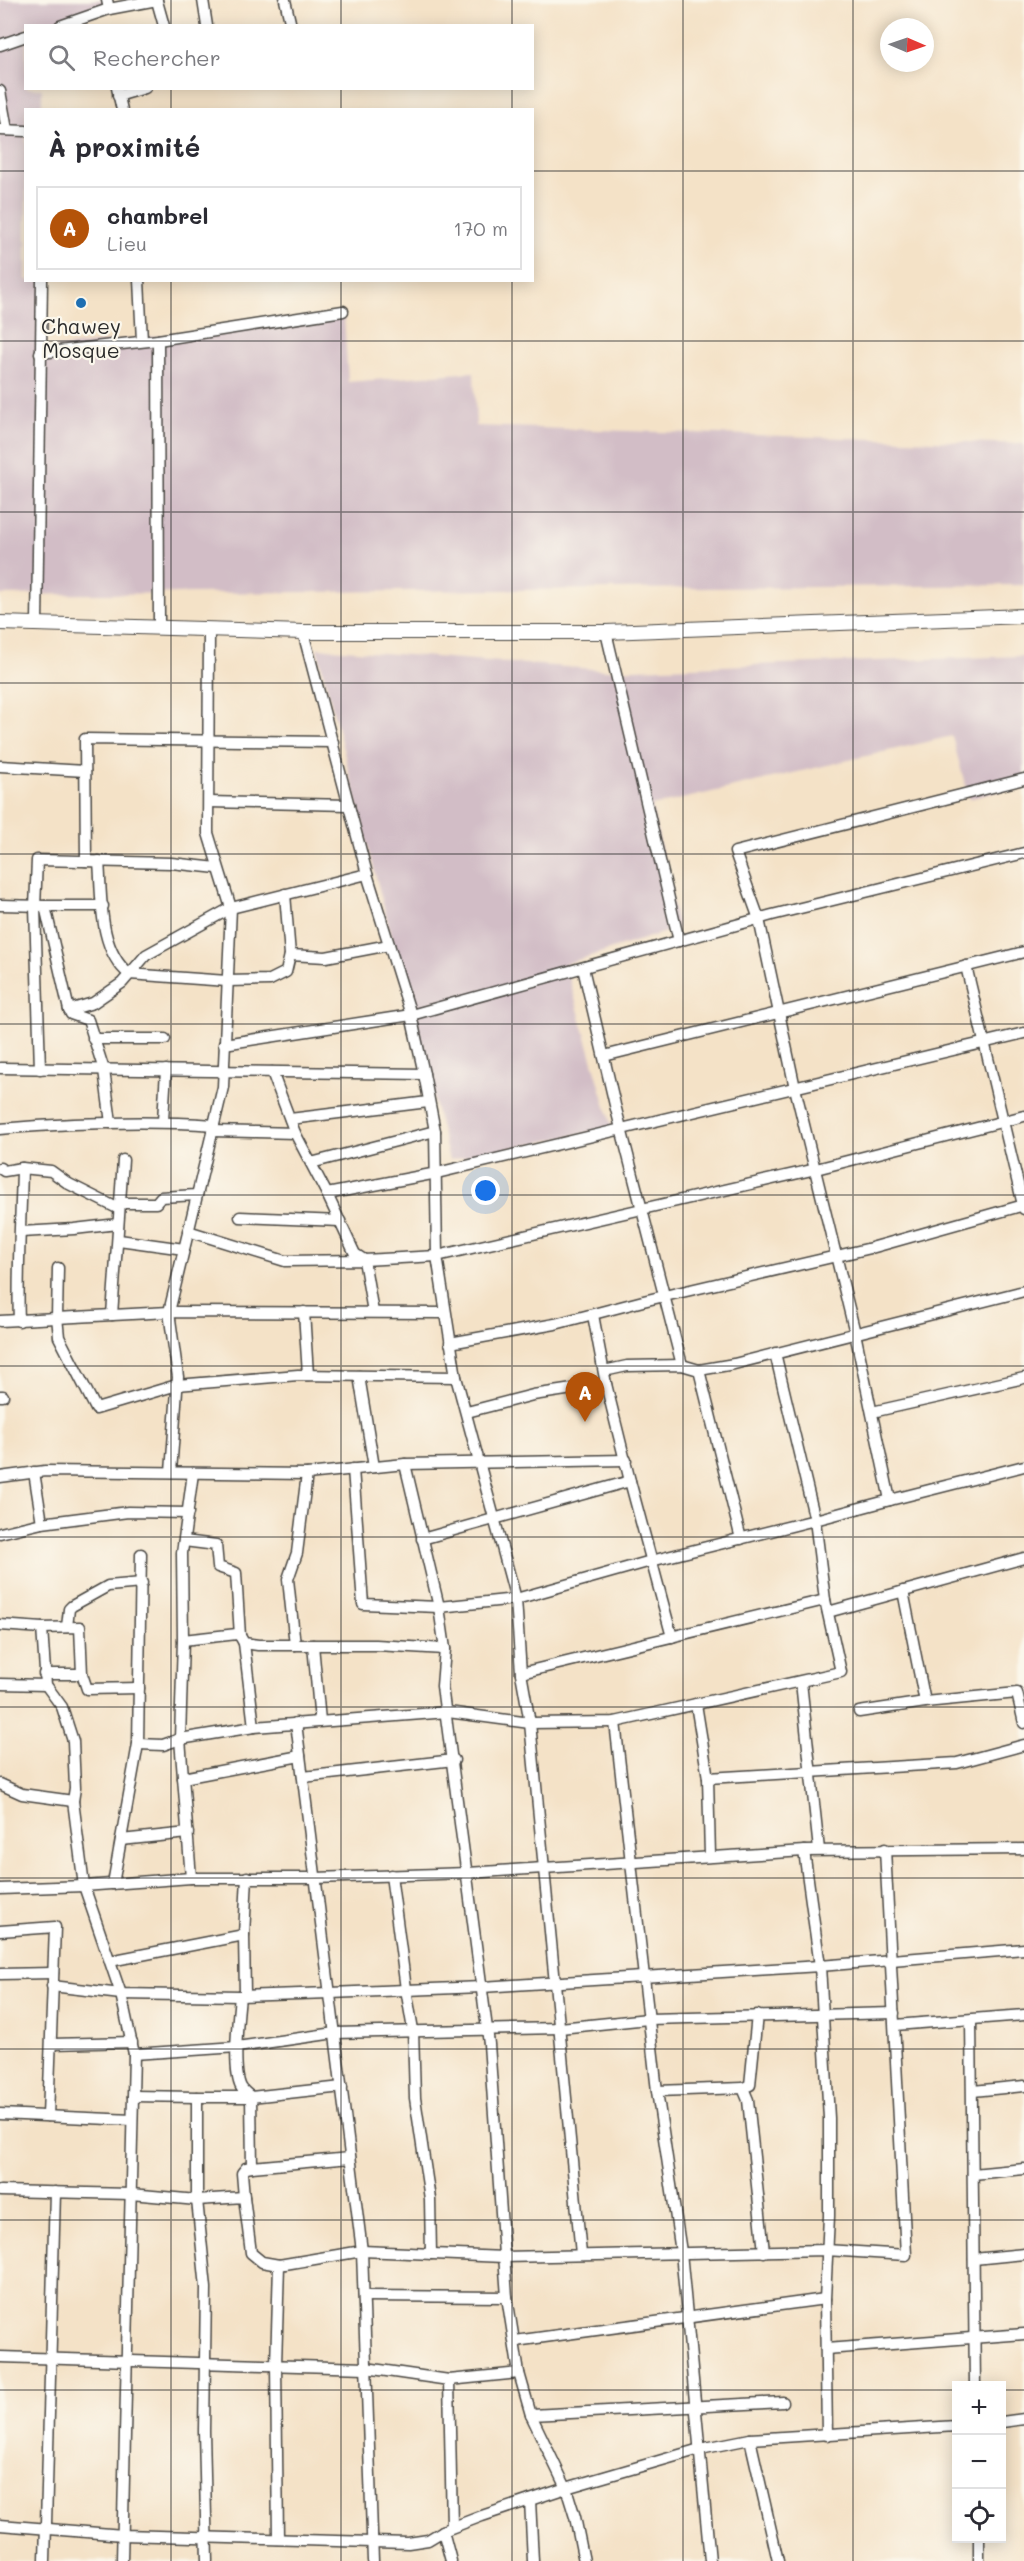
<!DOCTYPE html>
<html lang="fr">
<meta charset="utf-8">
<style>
body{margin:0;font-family:Mali,sans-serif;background:#f2f2f3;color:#2b2b33}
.controls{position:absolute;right:18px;bottom:18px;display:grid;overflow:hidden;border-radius:0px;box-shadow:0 3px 15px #0003}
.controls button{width:54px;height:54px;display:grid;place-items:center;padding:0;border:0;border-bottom:2px solid #e1e1e2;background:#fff;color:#2b2b33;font:30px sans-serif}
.compass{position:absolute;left:880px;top:18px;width:54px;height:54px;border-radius:50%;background:#fff;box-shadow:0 3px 15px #0003;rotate:92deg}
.you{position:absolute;left:486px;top:1191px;width:21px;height:21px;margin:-15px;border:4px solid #fff;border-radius:50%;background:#1a73e8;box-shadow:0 0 0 9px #1a73e833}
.badge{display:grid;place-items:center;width:39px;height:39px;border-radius:50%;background:#b45309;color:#fff;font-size:20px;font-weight:700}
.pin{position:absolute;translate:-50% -50px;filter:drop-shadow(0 2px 3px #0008)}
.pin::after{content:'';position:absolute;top:32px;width:21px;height:18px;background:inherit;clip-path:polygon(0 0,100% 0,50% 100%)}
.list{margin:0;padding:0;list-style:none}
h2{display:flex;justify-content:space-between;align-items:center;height:78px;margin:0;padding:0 24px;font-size:26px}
h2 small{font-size:20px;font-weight:400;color:#7c7c81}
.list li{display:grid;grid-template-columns:39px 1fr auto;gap:18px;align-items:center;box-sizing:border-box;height:84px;margin:0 12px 12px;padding:0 12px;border:2px solid #e1e1e2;border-radius:0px}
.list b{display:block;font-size:22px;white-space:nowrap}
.list p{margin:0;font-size:20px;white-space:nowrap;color:#7c7c81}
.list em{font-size:20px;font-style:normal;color:#7c7c81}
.icon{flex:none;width:33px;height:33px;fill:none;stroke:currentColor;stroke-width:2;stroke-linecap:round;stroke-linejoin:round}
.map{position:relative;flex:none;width:1024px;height:2561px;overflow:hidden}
.search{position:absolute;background:#fff;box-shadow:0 3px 15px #0003;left:24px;top:24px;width:510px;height:66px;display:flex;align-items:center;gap:15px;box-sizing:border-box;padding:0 21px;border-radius:0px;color:#7c7c81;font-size:22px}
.panel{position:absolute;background:#fff;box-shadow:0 3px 15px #0003;left:24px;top:108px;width:510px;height:174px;border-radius:0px}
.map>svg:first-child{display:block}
</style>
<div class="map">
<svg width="1024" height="2561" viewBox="0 0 1024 2561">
<rect width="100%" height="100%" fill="#fbf7ec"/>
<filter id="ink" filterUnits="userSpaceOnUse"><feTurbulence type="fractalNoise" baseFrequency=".0167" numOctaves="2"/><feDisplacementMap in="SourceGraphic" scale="12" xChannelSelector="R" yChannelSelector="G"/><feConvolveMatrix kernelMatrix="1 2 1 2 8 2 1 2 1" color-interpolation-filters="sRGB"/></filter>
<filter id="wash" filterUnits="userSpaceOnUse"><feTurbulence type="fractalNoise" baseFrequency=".008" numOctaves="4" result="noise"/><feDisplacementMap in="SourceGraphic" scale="24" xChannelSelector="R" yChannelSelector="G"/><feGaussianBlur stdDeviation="1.35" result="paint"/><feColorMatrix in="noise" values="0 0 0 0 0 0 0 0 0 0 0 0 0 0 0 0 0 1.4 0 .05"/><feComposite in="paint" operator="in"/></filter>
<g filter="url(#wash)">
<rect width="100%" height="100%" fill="#f4e2c7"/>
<g fill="#d2bdc6">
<path d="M 0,0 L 110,0 L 112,10 L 60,25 L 26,26 L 26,88 L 42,89 L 42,109 L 26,110 L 26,280 L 42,281 L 42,349 L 344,315 L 348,382 L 474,372 L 476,426 L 1024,444 L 1024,585 L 0,595 Z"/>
<path d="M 317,648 L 605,670 L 1024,656 L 1024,785 L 969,799 L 952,736 L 652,806 L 678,928 L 565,964 L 612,1128 L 449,1160 Z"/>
</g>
</g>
<g filter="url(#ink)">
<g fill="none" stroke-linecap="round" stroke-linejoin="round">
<g stroke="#494642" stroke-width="13">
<g id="minor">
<path d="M 203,0 L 207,26"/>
<path d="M 285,0 L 291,26"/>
<path d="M 157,1 L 164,26"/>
<path d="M 109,9 L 157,0"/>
<path d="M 60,26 L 109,9 L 107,0"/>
<path d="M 0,45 L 26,36"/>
<path d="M 117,88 L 122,110"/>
<path d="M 0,91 L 7,130"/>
<path d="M 118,96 L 145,88"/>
<path d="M 0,130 L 26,131"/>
<path d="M 139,280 L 142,341"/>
<path d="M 158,340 L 159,628"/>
<path d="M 40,353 L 158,340 L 343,311"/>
<path d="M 37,624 L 42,280"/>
<path d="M 303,632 L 367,874 L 411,1015 L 424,1074 L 435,1131 L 437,1256 L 456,1377 L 516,1599 L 521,1673 L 530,1723 L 581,2254"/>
<path d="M 606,632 L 679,941"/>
<path d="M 0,766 L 85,771"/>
<path d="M 209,802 L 349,805"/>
<path d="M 86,861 L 85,739 L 333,742"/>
<path d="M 99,861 C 102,898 98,949 129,974 L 227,981 L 270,980 L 286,972 L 290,955 L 285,894"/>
<path d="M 0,905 L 45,906 L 69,1010 L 71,1014 L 88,1020 L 104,1070 L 111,1123"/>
<path d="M 45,906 L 103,906"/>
<path d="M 290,955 L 326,957 L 389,945"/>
<path d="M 966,966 L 1024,1209"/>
<path d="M 583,968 L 615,1105 L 682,1365"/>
<path d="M 69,1010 L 93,1003 L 122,983 L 146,955 L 231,908 L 367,874"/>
<path d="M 93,1039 L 165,1039"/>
<path d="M 224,1044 L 411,1015 L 772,915 L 1024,853"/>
<path d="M 604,1056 L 1024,952"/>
<path d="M 0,1068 L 424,1074"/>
<path d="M 40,1069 L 35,907 L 37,860 L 171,863 L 217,868"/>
<path d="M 272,1072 L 295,1133 L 327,1194 L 355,1254 L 364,1260 L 437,1256 L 816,1169 L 1024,1116"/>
<path d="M 290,1119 L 428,1102"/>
<path d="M 163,1121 L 166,1070"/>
<path d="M 0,1129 C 72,1123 142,1120 214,1125"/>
<path d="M 212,1131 L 295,1133"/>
<path d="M 311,1163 L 435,1131"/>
<path d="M 0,1168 L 4,1171 L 22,1168"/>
<path d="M 327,1194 L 437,1173 L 1024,1033"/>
<path d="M 122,1203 L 156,1203 L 161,1197 L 197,1195"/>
<path d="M 240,1217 L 340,1221"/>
<path d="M 188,1231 L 285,1261 L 364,1260 L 373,1312"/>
<path d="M 21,1232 L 74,1229 L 118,1224"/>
<path d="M 119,1240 L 184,1249"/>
<path d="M 58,1268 L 57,1317 L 59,1337 L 96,1409 L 177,1385 L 298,1375 L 456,1377"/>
<path d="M 304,1312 L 308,1375"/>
<path d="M 112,1315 L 123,1160"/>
<path d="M 593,1315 L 606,1384 L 630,1481"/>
<path d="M 0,1321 L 169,1312 L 445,1313"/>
<path d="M 19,1321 C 17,1270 21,1219 22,1168 L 51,1171 L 69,1184 L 119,1209"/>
<path d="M 450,1343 L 555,1324 L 643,1301 L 871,1248 L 1024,1205"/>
<path d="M 775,1353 L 815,1520 L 890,1500 L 855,1333 L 795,1088 L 759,919 L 735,852 L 1024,779"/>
<path d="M 699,1370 L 741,1539"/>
<path d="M 604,1371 L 627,1366 L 682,1365 L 699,1370 L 734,1364 L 1024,1291"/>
<path d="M 359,1376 L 374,1467"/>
<path d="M 0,1396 L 3,1396"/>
<path d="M 467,1412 L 533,1395 L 606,1384"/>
<path d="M 872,1412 L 1024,1378"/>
<path d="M 405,1464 L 439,1607 L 445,1649 L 442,1686 L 489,2044 L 507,2297 L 519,2373 L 531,2415 L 566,2488 L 575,2517 L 584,2561"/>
<path d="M 34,1472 L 42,1523"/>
<path d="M 171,1472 L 178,1377 L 169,1312 L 223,1087 L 231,908 L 208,833 L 209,629"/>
<path d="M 193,1473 L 182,1553 L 183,1640 L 237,1634 L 240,1636 L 244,1643 L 258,1645 L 376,1645 L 445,1649"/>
<path d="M 0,1477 L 45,1471 L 307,1474 L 405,1464 L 626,1460"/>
<path d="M 890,1500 L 1024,1466"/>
<path d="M 0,1533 L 42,1523 L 128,1512 L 188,1513"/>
<path d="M 422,1539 L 630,1481 L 672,1637"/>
<path d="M 184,1541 L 216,1545 L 218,1567 L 236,1573 L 240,1636"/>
<path d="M 903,1591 L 925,1702"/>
<path d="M 828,1612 L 1024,1558"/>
<path d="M 0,1625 L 42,1628 L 80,1627 L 82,1674"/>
<path d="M 67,1627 L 69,1609 L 72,1606 L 108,1586 L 142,1583"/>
<path d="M 42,1628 L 46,1685 L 62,1707 L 73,1741 L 75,1788 L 73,1801 L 84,1886 L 121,1994 L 134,2054 L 122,2561"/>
<path d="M 183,1640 L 180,1739 L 191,1878"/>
<path d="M 244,1643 L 254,1727"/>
<path d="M 295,1645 L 288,1579 L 297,1553 L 307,1474"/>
<path d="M 313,1645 L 320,1721"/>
<path d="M 521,1673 L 825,1600"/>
<path d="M 44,1674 L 82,1674 L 87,1689 L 139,1688"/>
<path d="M 801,1682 L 819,1850"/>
<path d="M 0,1684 L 46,1685"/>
<path d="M 696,1704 L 708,1778 L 710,1856"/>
<path d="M 859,1712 L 925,1702 L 1017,1693 L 1024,1723"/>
<path d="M 615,1722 L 657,2091 L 681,2252 L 710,2561"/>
<path d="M 296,1723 L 362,2251 L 373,2561"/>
<path d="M 138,1744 L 163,1745 L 180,1739 L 254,1727 L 448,1712 L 530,1723 L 615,1722 L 841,1672 L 825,1600 L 815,1520 L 651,1561 L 516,1599 L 439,1607 L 363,1604 L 353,1469"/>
<path d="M 303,1777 L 454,1760"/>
<path d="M 183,1778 L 300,1756"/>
<path d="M 708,1778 L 957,1763 L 1024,1745"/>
<path d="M 0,1784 L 22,1794 L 73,1801"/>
<path d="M 121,1840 L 188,1833"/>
<path d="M 804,1851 L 820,1966 L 829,2118 L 829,2216 L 825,2299 L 827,2435"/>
<path d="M 391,1875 L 406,1989 L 413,2030 L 415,2098 L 430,2199 L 431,2254"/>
<path d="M 113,1884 L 138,1744 L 141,1554"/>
<path d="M 0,1889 L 84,1886 L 191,1878 L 315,1878 L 468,1873 L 804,1851 L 1024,1849"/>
<path d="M 0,1931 L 55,1927 L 48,2116"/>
<path d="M 110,1961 L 244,1935"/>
<path d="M 0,1974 L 53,1973"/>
<path d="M 52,1986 L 121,1994 L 240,1996 L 330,1993 L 482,1987 L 820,1966 L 1024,1949"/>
<path d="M 245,1994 L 244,1935 L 247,1877"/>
<path d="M 240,1996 C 238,2017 232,2070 241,2087 C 243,2091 247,2094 251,2097 L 252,2167 L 350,2158"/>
<path d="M 757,2015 L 750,2085 L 743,2088 L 748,2100 L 764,2252"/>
<path d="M 971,2020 L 975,2386"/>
<path d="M 895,2025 L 1024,2015"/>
<path d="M 52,2044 L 132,2042"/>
<path d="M 134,2054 L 237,2047 L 335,2033 L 560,2028 L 648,2019 L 894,2013"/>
<path d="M 657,2091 L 743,2088"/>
<path d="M 973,2091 L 1024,2086"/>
<path d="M 133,2096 L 197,2097"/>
<path d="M 0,2114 L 132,2120"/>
<path d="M 973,2174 L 1024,2169"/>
<path d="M 0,2191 L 131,2194 L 197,2200 L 244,2197 L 251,2253 L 262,2262 L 279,2265 L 362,2251 L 504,2257 L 826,2250 L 906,2255 L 885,1849"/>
<path d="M 244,2197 L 242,2173 L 246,2168 L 252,2167"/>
<path d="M 974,2259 L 1024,2254"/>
<path d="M 364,2296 L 507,2297"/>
<path d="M 515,2341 L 825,2299"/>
<path d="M 826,2349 L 1024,2334"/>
<path d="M 0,2357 L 366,2368 L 449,2380 L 519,2373"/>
<path d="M 449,2380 L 452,2527"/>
<path d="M 531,2415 L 783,2402"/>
<path d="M 1002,2422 L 1024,2419"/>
<path d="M 750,2439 L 778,2561"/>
<path d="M 530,2500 L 533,2561"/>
<path d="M 0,2525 L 123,2535 L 408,2543 L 428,2540 L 443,2531 L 482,2516 L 566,2488 L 700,2449 L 750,2439 L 956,2426"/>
<path d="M 443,2531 L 451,2561"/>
<path d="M 979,2538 L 979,2561"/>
<path d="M 278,2539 L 276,2365 L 279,2265"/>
<path d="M 45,2561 L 55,2192"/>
<path d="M 207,2561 L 204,2431 L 206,2288 L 197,2200 L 197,2097 L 251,2097 L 342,2087"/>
</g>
</g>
<g stroke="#494642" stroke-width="16">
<path id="major" d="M 0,623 L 303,632 L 606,632 L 1024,616"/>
</g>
<use href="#minor" stroke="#fff" stroke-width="10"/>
<use href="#major" stroke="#fff" stroke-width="14"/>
</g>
</g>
<path fill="none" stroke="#2b2b2b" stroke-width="1.5" stroke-opacity="0.55" d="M 171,0 L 171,26M 341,0 L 341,26M 512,0 L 512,26M 683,0 L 683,2561M 853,0 L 853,2561M 171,88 L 171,110M 341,88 L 341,110M 512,88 L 512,110M 0,171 L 26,171M 532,171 L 1024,171M 171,280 L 171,2561M 341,280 L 341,2561M 512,280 L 512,2561M 0,341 L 1024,341M 0,512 L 1024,512M 0,683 L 1024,683M 0,854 L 1024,854M 0,1024 L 1024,1024M 0,1195 L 1024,1195M 0,1366 L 1024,1366M 0,1537 L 1024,1537M 0,1707 L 1024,1707M 0,1878 L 1024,1878M 0,2049 L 1024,2049M 0,2220 L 1024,2220M 0,2390 L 956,2390M 1002,2390 L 1024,2390"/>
<circle fill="#1f6fb2" stroke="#fbf7ec" stroke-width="2" cx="81" cy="303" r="6"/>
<g text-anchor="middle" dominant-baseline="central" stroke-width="4.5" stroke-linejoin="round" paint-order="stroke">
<g font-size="21" fill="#2b2b2b" stroke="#fbf7ec">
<text x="81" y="325">Chawey<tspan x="81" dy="24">Mosque</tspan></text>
</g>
</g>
</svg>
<div class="controls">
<button>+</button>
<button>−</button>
<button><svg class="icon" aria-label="locate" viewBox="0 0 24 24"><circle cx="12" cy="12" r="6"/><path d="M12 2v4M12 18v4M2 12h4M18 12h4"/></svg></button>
</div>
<svg class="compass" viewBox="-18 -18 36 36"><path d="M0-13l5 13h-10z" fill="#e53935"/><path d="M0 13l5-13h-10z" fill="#7c7c81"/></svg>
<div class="you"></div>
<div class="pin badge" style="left:585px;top:1422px">A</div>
<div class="search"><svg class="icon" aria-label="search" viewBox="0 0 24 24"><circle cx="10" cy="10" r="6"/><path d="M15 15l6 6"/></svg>Rechercher</div>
<section class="panel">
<h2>À proximité<small></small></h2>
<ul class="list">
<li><span class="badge">A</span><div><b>chambrel</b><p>Lieu</p></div><em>170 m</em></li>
</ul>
</section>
</div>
